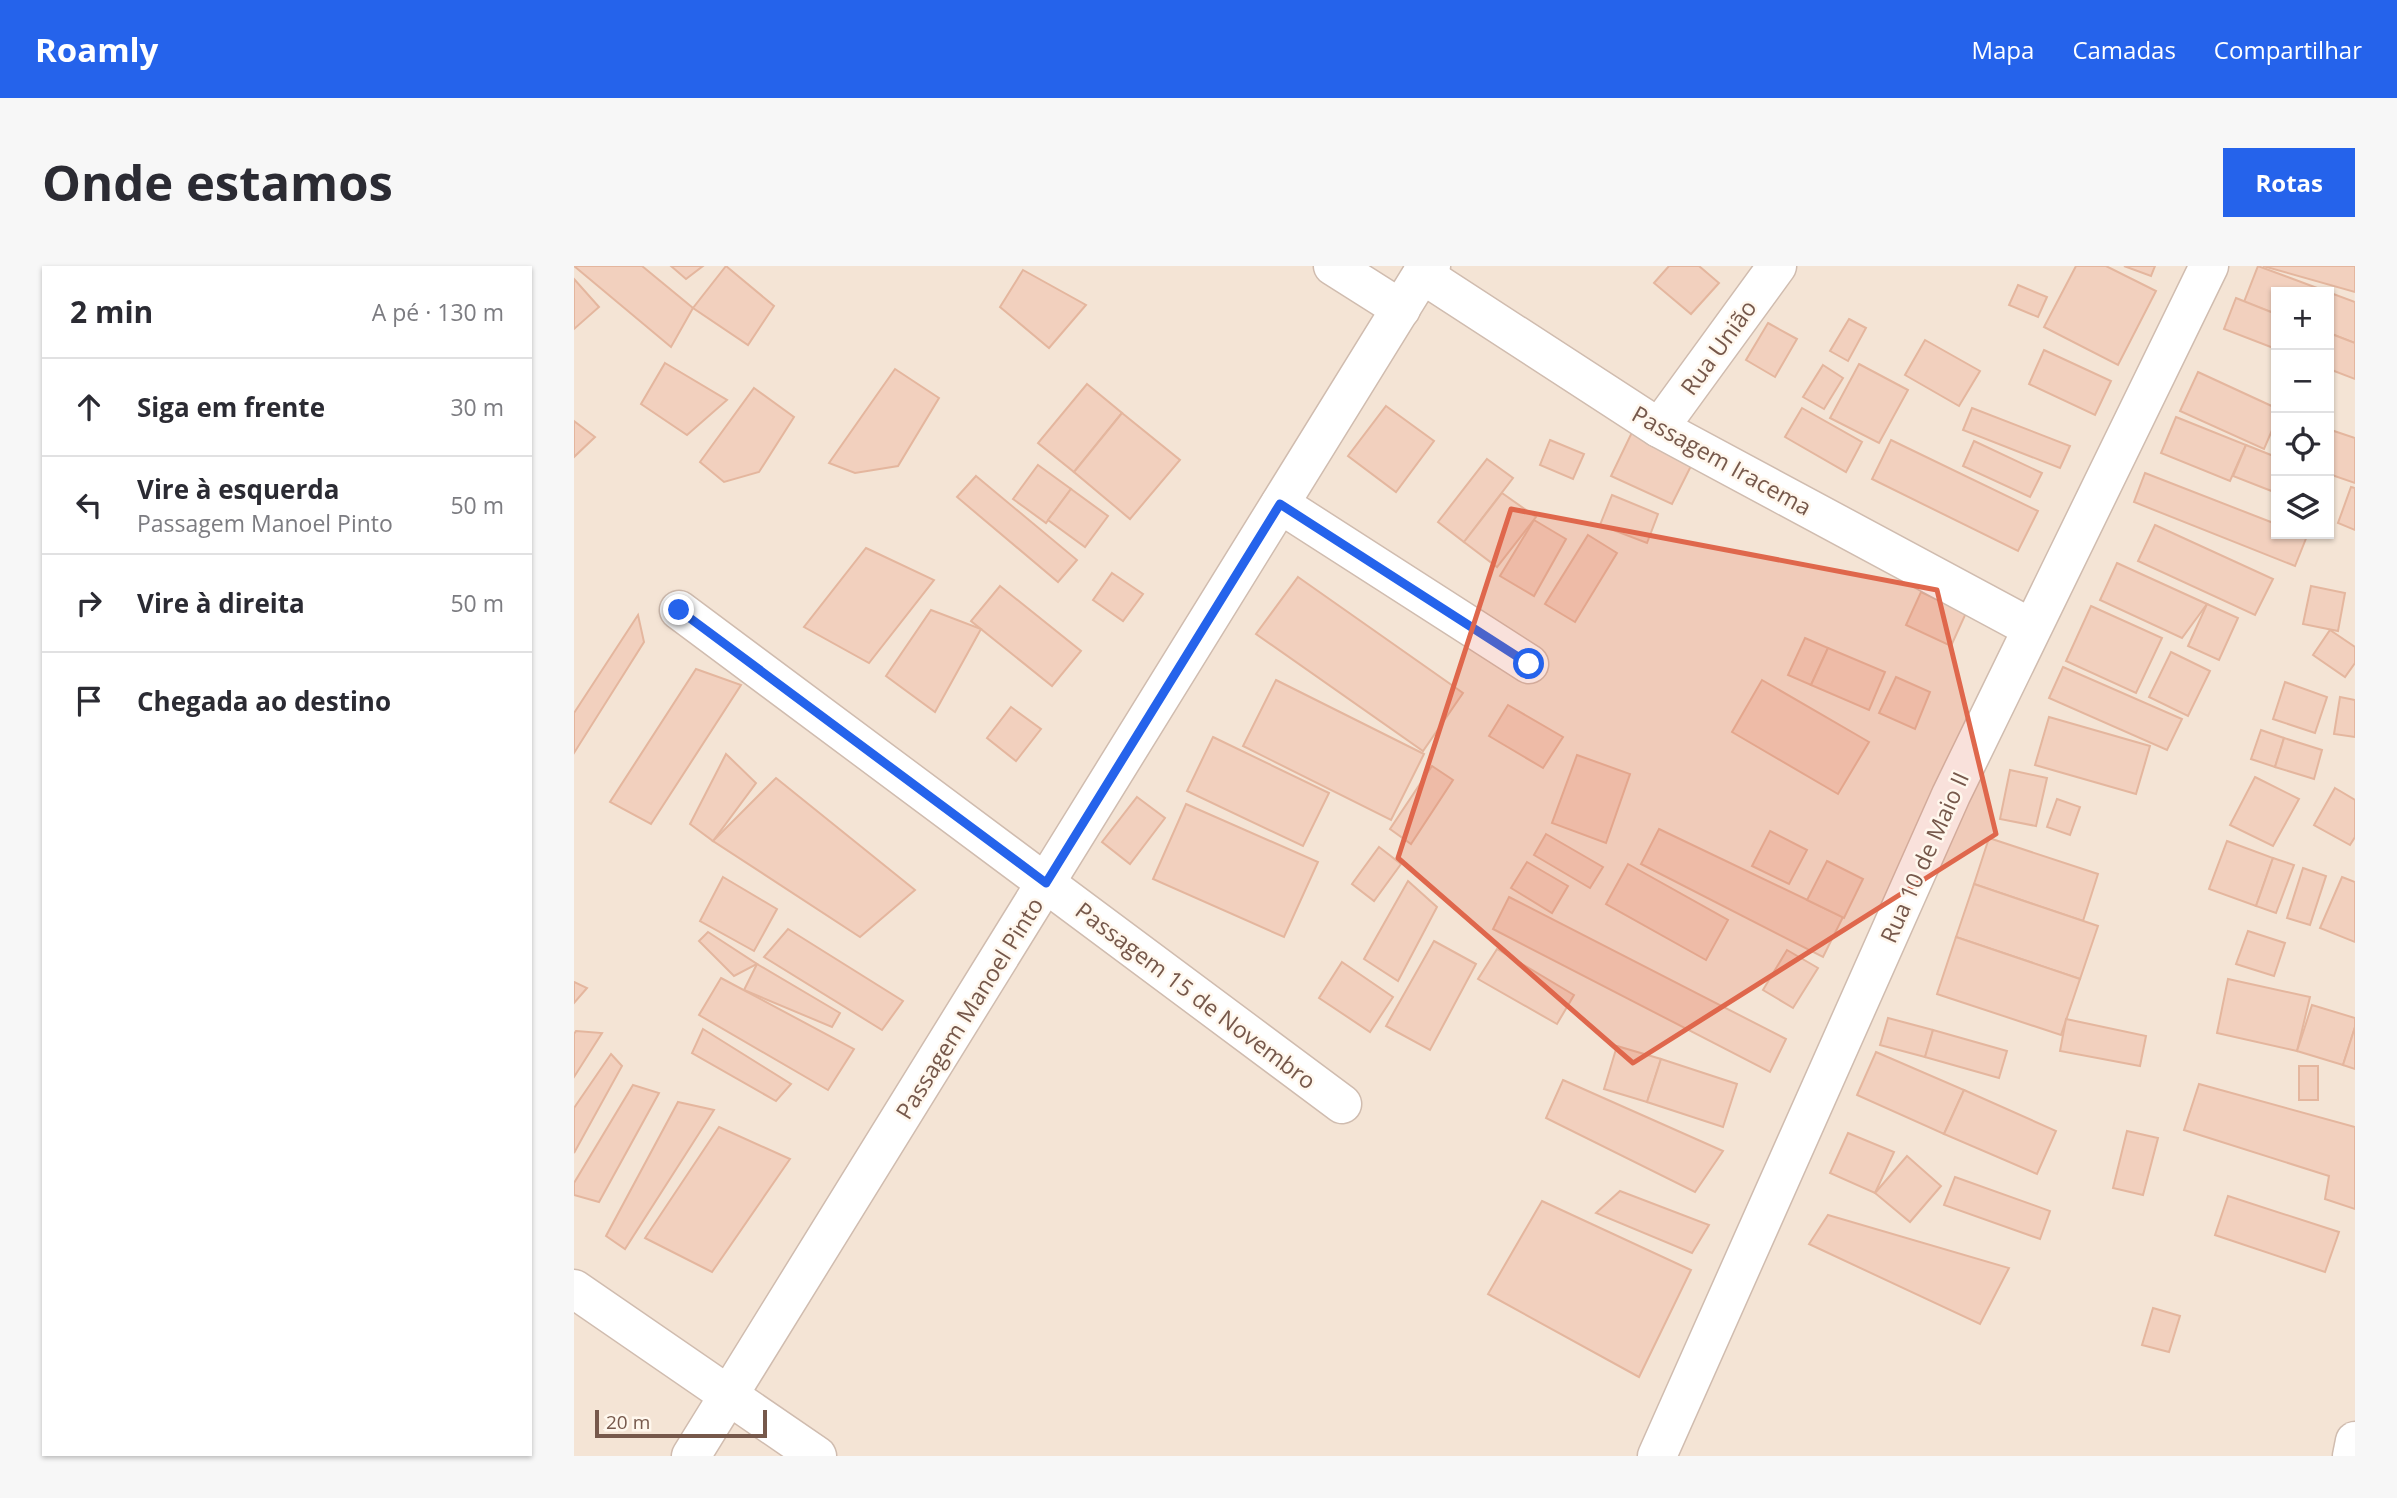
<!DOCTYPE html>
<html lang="pt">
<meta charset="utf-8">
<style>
body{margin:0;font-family:"Open Sans",sans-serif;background:#f7f7f7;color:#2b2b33}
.controls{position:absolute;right:21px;top:21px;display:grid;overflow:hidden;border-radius:0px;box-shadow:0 2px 5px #0004}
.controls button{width:63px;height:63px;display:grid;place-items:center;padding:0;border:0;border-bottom:2px solid #e1e1e2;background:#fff;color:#2b2b33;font:35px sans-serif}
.scale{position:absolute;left:21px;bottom:18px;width:172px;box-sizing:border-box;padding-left:7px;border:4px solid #76584b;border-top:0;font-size:19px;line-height:24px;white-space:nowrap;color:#76584b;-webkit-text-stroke:5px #fff7ed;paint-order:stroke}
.stop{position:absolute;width:21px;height:21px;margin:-16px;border:5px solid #2563eb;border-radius:50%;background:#fff}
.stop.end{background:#2563eb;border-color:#fff;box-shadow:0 2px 7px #0008}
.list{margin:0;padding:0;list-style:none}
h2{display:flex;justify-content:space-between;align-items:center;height:91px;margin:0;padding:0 28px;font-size:30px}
h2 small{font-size:23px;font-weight:400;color:#7c7c81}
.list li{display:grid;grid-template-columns:46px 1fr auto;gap:21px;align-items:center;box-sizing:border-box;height:98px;padding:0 28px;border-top:2px solid #e1e1e2}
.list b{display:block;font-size:26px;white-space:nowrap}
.list p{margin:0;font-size:23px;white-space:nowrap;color:#7c7c81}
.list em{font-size:23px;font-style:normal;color:#7c7c81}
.icon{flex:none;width:38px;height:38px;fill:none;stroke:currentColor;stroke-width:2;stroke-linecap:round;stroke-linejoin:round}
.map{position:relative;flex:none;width:1781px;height:1190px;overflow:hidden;border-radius:0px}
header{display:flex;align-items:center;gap:42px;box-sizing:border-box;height:98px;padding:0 35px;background:#2563eb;color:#fff}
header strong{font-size:33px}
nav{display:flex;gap:38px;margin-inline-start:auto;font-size:24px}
.intro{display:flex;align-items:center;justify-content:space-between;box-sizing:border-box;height:168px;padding:0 42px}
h1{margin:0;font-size:49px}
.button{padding:18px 32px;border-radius:0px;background:#2563eb;color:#fff;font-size:24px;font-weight:700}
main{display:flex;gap:42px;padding:0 42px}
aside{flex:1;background:#fff;border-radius:0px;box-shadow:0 2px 5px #0004}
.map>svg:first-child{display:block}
</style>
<header>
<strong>Roamly</strong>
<nav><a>Mapa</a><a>Camadas</a><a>Compartilhar</a></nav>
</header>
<div class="intro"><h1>Onde estamos</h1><a class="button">Rotas</a></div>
<main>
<aside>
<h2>2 min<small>A pé · 130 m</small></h2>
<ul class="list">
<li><svg class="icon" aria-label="ahead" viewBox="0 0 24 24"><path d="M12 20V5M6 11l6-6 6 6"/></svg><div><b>Siga em frente</b></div><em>30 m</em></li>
<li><svg class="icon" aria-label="left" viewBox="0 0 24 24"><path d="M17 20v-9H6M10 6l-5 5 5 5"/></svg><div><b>Vire à esquerda</b><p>Passagem Manoel Pinto</p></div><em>50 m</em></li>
<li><svg class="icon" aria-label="right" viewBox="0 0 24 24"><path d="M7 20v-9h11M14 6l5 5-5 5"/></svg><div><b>Vire à direita</b></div><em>50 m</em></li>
<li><svg class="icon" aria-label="arrive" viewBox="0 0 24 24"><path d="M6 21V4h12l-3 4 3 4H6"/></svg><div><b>Chegada ao destino</b></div></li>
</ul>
</aside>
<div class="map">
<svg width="1781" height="1190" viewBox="0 0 1781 1190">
<rect width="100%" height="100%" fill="#fcf3e6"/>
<path fill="#f4e4d5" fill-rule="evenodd" d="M 0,0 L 1781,0 L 1781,1190 L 0,1190 ZM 1702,26 L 1755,26 L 1755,268 L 1702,268 Z"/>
<g fill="#f2d0be" stroke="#e4b69e" stroke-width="2">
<path d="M 0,0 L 68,0 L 119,42 L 97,81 Z"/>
<path d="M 97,0 L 129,0 L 112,13 Z"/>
<path d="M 152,0 L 200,40 L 174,79 L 119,42 Z"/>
<path d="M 1095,0 L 1125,0 L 1145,17 L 1117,48 L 1080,17 Z"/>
<path d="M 1502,0 L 1532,0 L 1582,25 L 1544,99 L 1470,61 Z"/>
<path d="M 1550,0 L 1581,0 L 1577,10 Z"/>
<path d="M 1684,0 L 1781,36 L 1781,77 L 1755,67 L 1755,26 L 1702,26 L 1702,48 L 1670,36 Z"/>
<path d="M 1689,0 L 1781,0 L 1781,26 Z"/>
<path d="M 449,4 L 512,39 L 475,82 L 426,41 Z"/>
<path d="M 0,13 L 25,41 L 0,63 Z"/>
<path d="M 1444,19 L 1473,31 L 1464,51 L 1435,39 Z"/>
<path d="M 1662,32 L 1702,48 L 1702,83 L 1650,63 Z"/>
<path d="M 1275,53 L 1292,62 L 1274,95 L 1256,85 Z"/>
<path d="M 1194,57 L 1223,73 L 1201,111 L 1172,94 Z"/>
<path d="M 1755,67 L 1781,77 L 1781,113 L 1755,103 Z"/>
<path d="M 1351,74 L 1406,105 L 1385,140 L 1331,109 Z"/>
<path d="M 1470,84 L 1537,115 L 1521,149 L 1455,118 Z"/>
<path d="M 91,97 L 153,134 L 113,169 L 67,138 Z"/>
<path d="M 1285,98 L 1334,124 L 1305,177 L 1256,152 Z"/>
<path d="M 1249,99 L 1269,112 L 1250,143 L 1229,131 Z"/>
<path d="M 321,103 L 365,132 L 324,200 L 281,207 L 255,197 Z"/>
<path d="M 1624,106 L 1702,142 L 1702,155 L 1690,183 L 1606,145 Z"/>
<path d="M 513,118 L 548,147 L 500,206 L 464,177 Z"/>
<path d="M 180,122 L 220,151 L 185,206 L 150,216 L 126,196 Z"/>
<path d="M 812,140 L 860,175 L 822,226 L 774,190 Z"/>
<path d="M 1228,142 L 1288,176 L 1272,206 L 1211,171 Z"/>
<path d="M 1398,142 L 1496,180 L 1486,202 L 1389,164 Z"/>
<path d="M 548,147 L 606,194 L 556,253 L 500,206 Z"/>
<path d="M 1602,151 L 1672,179 L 1656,215 L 1587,187 Z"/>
<path d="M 0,155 L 21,171 L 0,191 Z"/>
<path d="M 1061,160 L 1122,190 L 1098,238 L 1037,210 Z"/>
<path d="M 1757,164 L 1781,172 L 1781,217 L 1755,208 L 1755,170 Z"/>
<path d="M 976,174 L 1010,188 L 999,213 L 966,199 Z"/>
<path d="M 1317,174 L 1464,245 L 1444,285 L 1298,213 Z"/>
<path d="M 1400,175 L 1468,207 L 1456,231 L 1389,200 Z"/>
<path d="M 1672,179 L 1702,191 L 1700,226 L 1659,210 Z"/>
<path d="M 913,193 L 939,212 L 890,276 L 864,256 Z"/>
<path d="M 464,199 L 497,223 L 472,257 L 439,233 Z"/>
<path d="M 1571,207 L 1702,258 L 1702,268 L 1726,268 L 1733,270 L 1721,300 L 1560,236 Z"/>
<path d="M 402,210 L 503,294 L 484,316 L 383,231 Z"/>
<path d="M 1777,221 L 1781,222 L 1781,264 L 1764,257 Z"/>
<path d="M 497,223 L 534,250 L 511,281 L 474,254 Z"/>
<path d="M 928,227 L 962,251 L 923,301 L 890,276 Z"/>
<path d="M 1038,229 L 1084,248 L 1073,277 L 1026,259 Z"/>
<path d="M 960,254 L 992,273 L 960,330 L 926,310 Z"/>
<path d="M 1581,259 L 1699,313 L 1681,349 L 1564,295 Z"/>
<path d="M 1014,269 L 1043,287 L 1001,356 L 971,338 Z"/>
<path d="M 292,282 L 360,314 L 295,397 L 230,361 Z"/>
<path d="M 1543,297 L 1633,338 L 1608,372 L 1526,334 Z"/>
<path d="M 538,307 L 569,328 L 549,355 L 519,334 Z"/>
<path d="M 724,311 L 889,427 L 849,485 L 682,368 Z"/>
<path d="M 426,320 L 507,385 L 478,420 L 397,355 Z"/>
<path d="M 1737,320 L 1771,327 L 1764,365 L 1729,358 Z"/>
<path d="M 1347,326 L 1392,347 L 1377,380 L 1332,359 Z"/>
<path d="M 1633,338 L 1664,352 L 1645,394 L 1614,380 Z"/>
<path d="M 1517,340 L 1588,372 L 1562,427 L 1492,395 Z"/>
<path d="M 357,344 L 407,363 L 361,446 L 312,410 Z"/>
<path d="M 64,349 L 70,376 L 0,487 L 0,447 Z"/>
<path d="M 1756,364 L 1781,381 L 1781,397 L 1771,411 L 1739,389 Z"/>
<path d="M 1231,372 L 1254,382 L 1237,419 L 1214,409 Z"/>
<path d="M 1254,382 L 1311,406 L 1295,444 L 1237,419 Z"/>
<path d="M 1597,386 L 1636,405 L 1614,450 L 1575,431 Z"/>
<path d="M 1489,401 L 1608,453 L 1593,484 L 1475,432 Z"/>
<path d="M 122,403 L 167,419 L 77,558 L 36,536 Z"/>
<path d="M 1322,411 L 1356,426 L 1341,463 L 1305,447 Z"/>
<path d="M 702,414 L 850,488 L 817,554 L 669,480 Z"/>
<path d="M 1188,414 L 1295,476 L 1264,528 L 1158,466 Z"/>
<path d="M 1711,416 L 1753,431 L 1741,467 L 1699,453 Z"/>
<path d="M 1766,431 L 1781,434 L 1781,471 L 1760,468 Z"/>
<path d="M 934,439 L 989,471 L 969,502 L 915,470 Z"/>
<path d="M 437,441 L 467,463 L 442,495 L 413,472 Z"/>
<path d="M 1475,451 L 1576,480 L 1562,528 L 1461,499 Z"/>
<path d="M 1687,464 L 1710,472 L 1701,501 L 1677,493 Z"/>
<path d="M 639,471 L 755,527 L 729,580 L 613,525 Z"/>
<path d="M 1710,472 L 1748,484 L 1740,513 L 1701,501 Z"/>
<path d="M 152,488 L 182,517 L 139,575 L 116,558 Z"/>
<path d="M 1003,489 L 1056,508 L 1032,577 L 978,557 Z"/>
<path d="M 858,500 L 879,514 L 837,578 L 816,563 Z"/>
<path d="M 1436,504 L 1473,512 L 1462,560 L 1426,553 Z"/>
<path d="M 1681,511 L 1725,533 L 1699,580 L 1656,559 Z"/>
<path d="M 202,512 L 341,624 L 286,671 L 139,575 Z"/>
<path d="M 1761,522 L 1781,534 L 1781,571 L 1776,579 L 1740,559 Z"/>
<path d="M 563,531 L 591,552 L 556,598 L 528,576 Z"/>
<path d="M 1483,533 L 1506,541 L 1496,569 L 1473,561 Z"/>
<path d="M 612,538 L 744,596 L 710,671 L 579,613 Z"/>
<path d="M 1085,563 L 1269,651 L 1249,691 L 1067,598 Z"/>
<path d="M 1196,565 L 1233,584 L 1215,618 L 1178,600 Z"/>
<path d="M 972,568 L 1029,601 L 1016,622 L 960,589 Z"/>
<path d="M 1415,572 L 1524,608 L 1509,655 L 1400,618 Z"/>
<path d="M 1653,575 L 1699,592 L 1682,640 L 1635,623 Z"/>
<path d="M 805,581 L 827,598 L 800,635 L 778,618 Z"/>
<path d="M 1699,592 L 1720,599 L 1702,647 L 1682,640 Z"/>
<path d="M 1253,595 L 1289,613 L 1270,652 L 1233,634 Z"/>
<path d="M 953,596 L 994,620 L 978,647 L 937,622 Z"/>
<path d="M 1054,598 L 1154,654 L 1132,694 L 1032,638 Z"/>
<path d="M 1729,602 L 1752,610 L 1736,659 L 1713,652 Z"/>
<path d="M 149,611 L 203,643 L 180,685 L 126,655 Z"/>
<path d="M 1768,611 L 1781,616 L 1781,676 L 1746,662 Z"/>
<path d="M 834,615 L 863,641 L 824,715 L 790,693 Z"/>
<path d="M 1400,618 L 1524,660 L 1506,713 L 1382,671 Z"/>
<path d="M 935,631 L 1212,773 L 1196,806 L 919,663 Z"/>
<path d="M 214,663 L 329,735 L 308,764 L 190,691 Z"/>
<path d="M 1674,665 L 1711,677 L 1700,710 L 1662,698 Z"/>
<path d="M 134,666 L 183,698 L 160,710 L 125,675 Z"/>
<path d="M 1382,671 L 1506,713 L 1487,769 L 1363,728 Z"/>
<path d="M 860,675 L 902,698 L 856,784 L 812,760 Z"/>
<path d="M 923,683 L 1000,729 L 983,758 L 904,713 Z"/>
<path d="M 1213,684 L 1244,702 L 1219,742 L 1189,724 Z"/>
<path d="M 768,696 L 819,731 L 796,766 L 745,732 Z"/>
<path d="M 183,698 L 266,747 L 258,761 L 170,724 Z"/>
<path d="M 147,712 L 280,783 L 254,824 L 125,749 Z"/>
<path d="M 1654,713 L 1736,731 L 1723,785 L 1643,767 Z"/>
<path d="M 0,716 L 13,722 L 0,737 Z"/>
<path d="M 1738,739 L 1781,752 L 1781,761 L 1769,799 L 1723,785 Z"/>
<path d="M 1314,752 L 1359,764 L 1351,791 L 1306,779 Z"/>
<path d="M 1492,753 L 1572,770 L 1566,800 L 1486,785 Z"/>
<path d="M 1781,761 L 1781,803 L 1769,799 Z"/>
<path d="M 129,763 L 217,818 L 202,835 L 118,787 Z"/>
<path d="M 1359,764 L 1433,785 L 1425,812 L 1351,791 Z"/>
<path d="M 2,765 L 28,767 L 0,811 L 0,768 Z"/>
<path d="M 1043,780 L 1087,793 L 1073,836 L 1030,823 Z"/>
<path d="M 1302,786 L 1390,824 L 1370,868 L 1283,829 Z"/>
<path d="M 37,788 L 48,800 L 0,887 L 0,842 Z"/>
<path d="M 1087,793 L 1163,818 L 1149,861 L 1073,836 Z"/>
<rect x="1725" y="800" width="19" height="34"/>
<path d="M 989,814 L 1149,885 L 1121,926 L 972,852 Z"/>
<path d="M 1625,818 L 1781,861 L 1781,943 L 1751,933 L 1755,910 L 1610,864 Z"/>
<path d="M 59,819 L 85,827 L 25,936 L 0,929 L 0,917 Z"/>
<path d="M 1390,824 L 1482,865 L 1463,908 L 1370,868 Z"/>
<path d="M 104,836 L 140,844 L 51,983 L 32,970 Z"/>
<path d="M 145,861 L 216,893 L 138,1006 L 71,972 Z"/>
<path d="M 1553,865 L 1584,872 L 1569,929 L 1539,922 Z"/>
<path d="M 1274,867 L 1320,886 L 1301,927 L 1256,907 Z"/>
<path d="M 1333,890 L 1367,920 L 1336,956 L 1301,927 Z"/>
<path d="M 1381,911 L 1476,945 L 1466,973 L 1370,939 Z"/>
<path d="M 1046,925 L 1135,959 L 1118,987 L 1022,947 Z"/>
<path d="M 1654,930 L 1765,966 L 1751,1006 L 1641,969 Z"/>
<path d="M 968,935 L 1117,1004 L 1065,1111 L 914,1028 Z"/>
<path d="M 1254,949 L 1435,1002 L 1406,1058 L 1235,978 Z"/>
<path d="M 1579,1042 L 1606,1050 L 1595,1086 L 1568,1079 Z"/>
</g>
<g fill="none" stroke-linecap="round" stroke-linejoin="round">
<g stroke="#d0bcaf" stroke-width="41">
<g id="minor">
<path d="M 759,0 L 827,43"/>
<path d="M 848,8 L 1085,162 L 1457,362"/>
<path d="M 1085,162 L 1203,0"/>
<path d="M 706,238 L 955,398"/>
<path d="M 105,344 L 768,838"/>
<path d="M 0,1023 L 243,1190"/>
<path d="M 117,1190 L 848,8 L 857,0"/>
<path d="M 1083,1190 L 1377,529 L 1635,0"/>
<path d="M 1778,1190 L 1781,1175"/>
</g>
</g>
<use href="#minor" stroke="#fff" stroke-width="38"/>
</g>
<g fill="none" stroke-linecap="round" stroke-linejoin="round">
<path stroke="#2563eb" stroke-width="9" d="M 105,344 L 472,617 L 706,238 L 955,398"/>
</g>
<path fill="#df674c" fill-opacity="0.2" stroke="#df674c" stroke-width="5" stroke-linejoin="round" d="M 937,243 L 1363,324 L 1422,568 L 1059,797 L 824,592 Z"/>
<g text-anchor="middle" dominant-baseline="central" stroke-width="5" stroke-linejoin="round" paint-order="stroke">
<g font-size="23" fill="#76584b" stroke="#fff7ed">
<text transform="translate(1144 81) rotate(-54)">Rua União</text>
<text transform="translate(1148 194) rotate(29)">Passagem Iracema</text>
<text transform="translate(1350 591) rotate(-66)">Rua 10 de Maio II</text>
<text transform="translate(622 729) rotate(37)">Passagem 15 de Novembro</text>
<text transform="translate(395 742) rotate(-58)">Passagem Manoel Pinto</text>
</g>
</g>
</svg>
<div class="controls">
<button>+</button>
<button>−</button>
<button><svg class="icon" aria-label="locate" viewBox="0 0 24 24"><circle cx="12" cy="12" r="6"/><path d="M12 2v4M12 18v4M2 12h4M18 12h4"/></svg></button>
<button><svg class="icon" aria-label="layers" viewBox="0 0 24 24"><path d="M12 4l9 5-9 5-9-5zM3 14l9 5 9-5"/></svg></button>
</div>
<div class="scale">20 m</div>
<div class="stop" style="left:955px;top:398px"></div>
<div class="stop end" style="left:105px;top:344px"></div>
</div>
</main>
